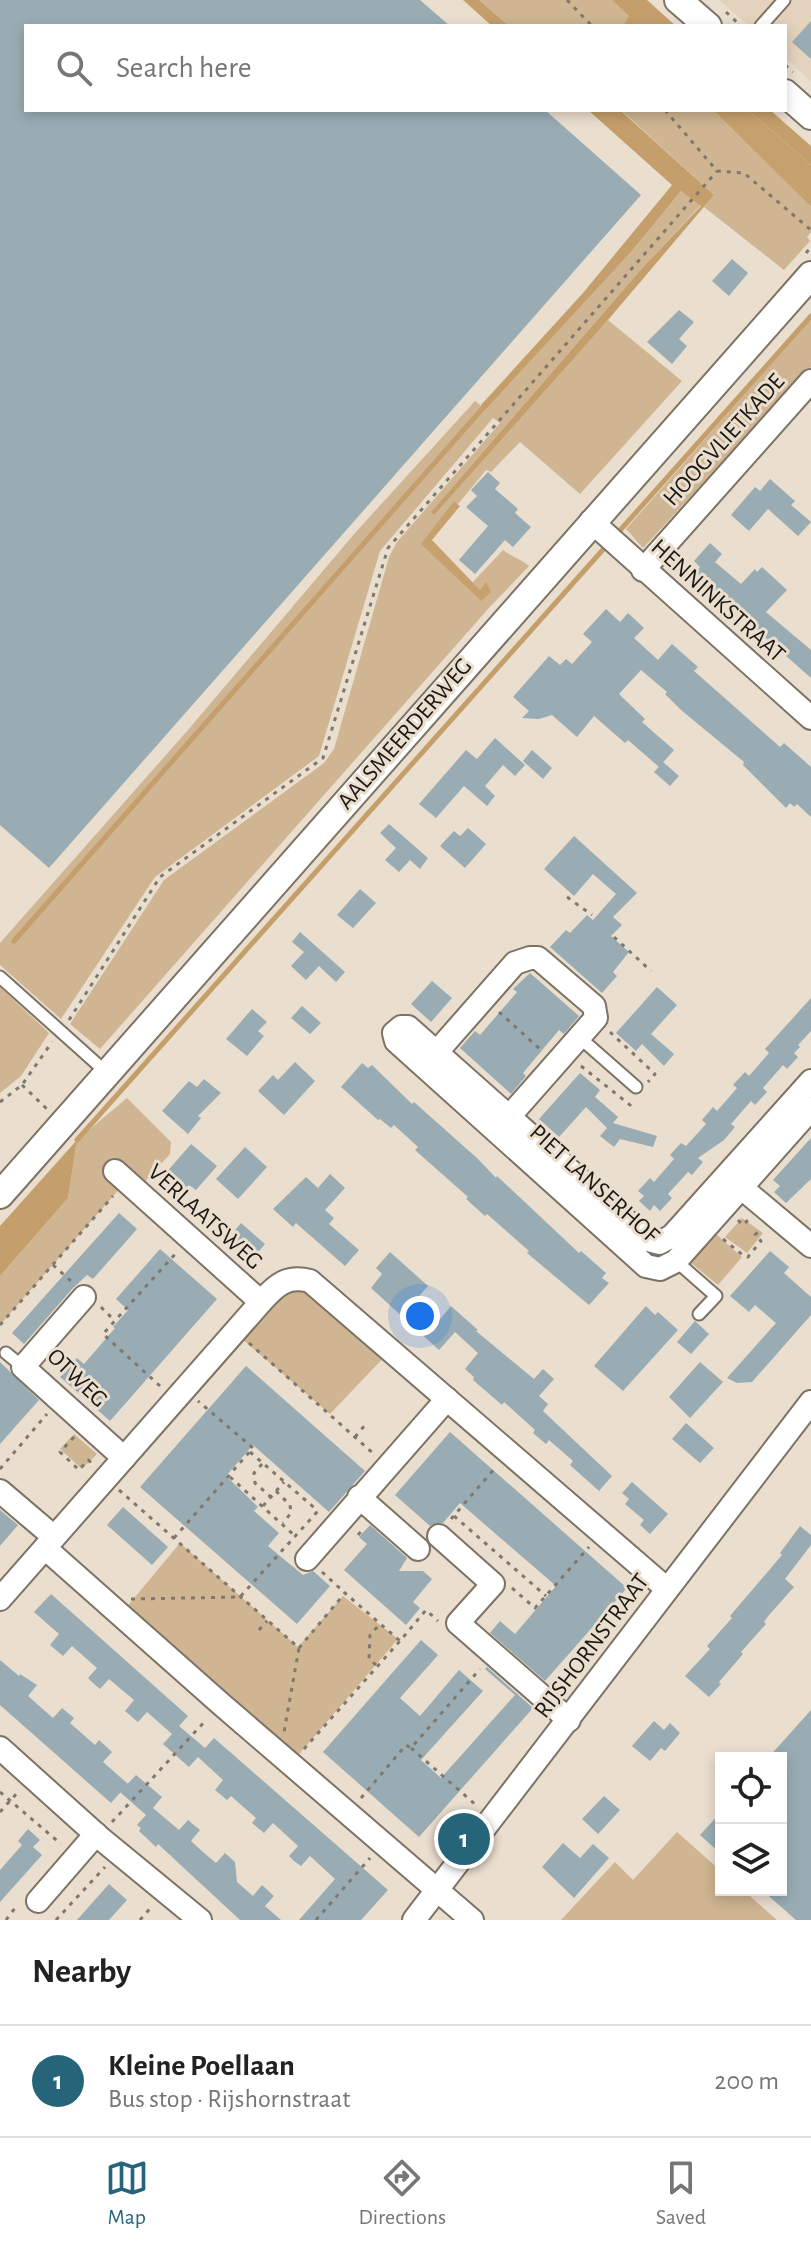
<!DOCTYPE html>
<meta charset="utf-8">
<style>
body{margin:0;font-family:"Alegreya Sans",sans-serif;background:#f2f2f2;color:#222}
.controls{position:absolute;right:24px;bottom:24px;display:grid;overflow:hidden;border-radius:0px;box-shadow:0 4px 12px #0003}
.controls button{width:72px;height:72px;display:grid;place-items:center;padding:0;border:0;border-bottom:2px solid #e0e0e0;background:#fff;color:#222;font:40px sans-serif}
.you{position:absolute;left:420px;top:1316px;width:28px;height:28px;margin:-20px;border:6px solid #fff;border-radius:50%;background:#1a73e8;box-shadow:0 0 0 12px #1a73e833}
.badge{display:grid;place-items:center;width:52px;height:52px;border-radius:50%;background:#26647a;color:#fff;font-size:26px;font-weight:700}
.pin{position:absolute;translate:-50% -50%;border:4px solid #fff;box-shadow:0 2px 8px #0006}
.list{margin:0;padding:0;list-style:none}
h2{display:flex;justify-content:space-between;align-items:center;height:104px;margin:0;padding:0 32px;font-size:34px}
h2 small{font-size:26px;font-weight:400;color:#767676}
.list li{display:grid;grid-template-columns:52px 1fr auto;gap:24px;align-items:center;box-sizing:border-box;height:112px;padding:0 32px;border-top:2px solid #e0e0e0}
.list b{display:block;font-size:30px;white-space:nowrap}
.list p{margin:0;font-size:26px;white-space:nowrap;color:#767676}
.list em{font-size:26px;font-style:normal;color:#767676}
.icon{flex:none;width:44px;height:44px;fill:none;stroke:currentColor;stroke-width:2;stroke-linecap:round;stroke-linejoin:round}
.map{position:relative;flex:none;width:811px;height:1920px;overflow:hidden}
.search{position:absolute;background:#fff;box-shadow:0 4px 12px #0003;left:24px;right:24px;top:24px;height:88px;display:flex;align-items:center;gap:20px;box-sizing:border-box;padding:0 28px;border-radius:0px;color:#767676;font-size:30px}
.sheet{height:216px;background:#fff}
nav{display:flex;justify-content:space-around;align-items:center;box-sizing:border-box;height:112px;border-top:2px solid #e0e0e0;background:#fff;font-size:22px;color:#767676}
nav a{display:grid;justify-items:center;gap:4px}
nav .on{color:#26647a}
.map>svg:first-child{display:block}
</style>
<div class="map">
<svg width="811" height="1920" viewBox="0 0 811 1920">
<rect width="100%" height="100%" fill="#eadecf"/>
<path fill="#e3d3bd" d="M 719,0 L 811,0 L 811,81 L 785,58 L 785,26 L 749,26 Z"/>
<g fill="#cfb591">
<path d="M 479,0 L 612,0 L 630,16 L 624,24 L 627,26 L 509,26 Z"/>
<path d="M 621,110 L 713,110 L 811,207 L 811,232 L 807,237 L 810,241 L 784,270 L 704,207 L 714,195 Z"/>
<path d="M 681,191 L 701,205 L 644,266 L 431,512 L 608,320 L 682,381 L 580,494 L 520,442 L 491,472 L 486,470 L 458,504 L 454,501 L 422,544 L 480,600 L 486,583 L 480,591 L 473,582 L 503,550 C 512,557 521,559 529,566 L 488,609 L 100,1049 L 70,1024 L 164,880 L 324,763 L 334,749 L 389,557 L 397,542 L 500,423 L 493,418 L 380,551 L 319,756 L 155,877 L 61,1019 L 0,965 L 0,943 L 188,730 L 355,533 L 475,401 L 485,409 L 631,252 Z"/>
<path d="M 811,319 L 811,367 L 643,548 L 626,529 Z"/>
<path d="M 0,987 L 49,1033 L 21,1076 L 0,1093 Z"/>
<path d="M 127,1098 L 171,1142 L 170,1154 L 140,1187 L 129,1178 L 0,1325 L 0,1276 L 68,1198 L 77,1140 Z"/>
<path d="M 742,1218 L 763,1233 L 747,1253 L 725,1237 Z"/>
<path d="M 716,1234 L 742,1257 L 718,1285 L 690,1262 Z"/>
<path d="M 293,1282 L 387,1354 L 330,1414 L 242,1339 Z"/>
<path d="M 74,1434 L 97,1454 L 82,1469 L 60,1449 Z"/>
<path d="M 180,1543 L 298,1647 L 343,1596 L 398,1639 L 295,1759 L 125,1609 Z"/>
<path d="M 677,1832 L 721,1871 L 721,1890 L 743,1890 L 777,1920 L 561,1920 L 615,1862 L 633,1880 Z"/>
</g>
<g fill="#c7a16d">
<path d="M 713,110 L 748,110 L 811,165 L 811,207 Z"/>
<path d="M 454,501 L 460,506 L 432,540 L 480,590 L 486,582 L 491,592 L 481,601 L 421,544 Z"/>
</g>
<g fill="#c59f6b">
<path d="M 463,0 L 479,0 L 509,26 L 492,26 Z"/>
<path d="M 612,0 L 647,0 L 676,26 C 658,26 640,28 624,24 L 629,16 Z"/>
<path d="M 588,110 L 620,110 L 714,195 L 608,320 L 434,515 L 431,512 L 644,266 L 701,206 L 681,191 L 631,252 L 485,410 L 481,405 L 583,293 L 672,185 Z"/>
<path d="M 748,110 L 770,110 L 811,146 L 811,165 Z"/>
<path d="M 77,1140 L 68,1198 L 0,1276 L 0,1226 Z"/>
</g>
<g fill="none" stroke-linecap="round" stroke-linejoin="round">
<g stroke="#c59f6b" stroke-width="5">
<path d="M 615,536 L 811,316"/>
<path d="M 14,941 L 483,408"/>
<path d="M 77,1140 L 608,544"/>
</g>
</g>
<g fill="#99acb4">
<path d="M 0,0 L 420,0 L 450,26 L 26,26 L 26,110 L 545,110 L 641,195 L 49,868 L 0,825 Z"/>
<path d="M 811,21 L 811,59 L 792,42 Z"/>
<path d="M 732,259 L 748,273 L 729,296 L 712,281 Z"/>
<path d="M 679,310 L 694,322 L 679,339 L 687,346 L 672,364 L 647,342 Z"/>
<path d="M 488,472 L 500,483 L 495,489 L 518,509 L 515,513 L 531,527 L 513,547 L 505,540 L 475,574 L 459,560 L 488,526 L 466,507 L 477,496 L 471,490 Z"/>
<path d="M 770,479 L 795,501 L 791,505 L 811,522 L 798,536 L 768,509 L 749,531 L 731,515 L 755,487 L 760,491 Z"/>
<path d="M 710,543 L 722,554 L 715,562 L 741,584 L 755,569 L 757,572 L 762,567 L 787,590 L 766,612 L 811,650 L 811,678 L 693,574 L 700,567 L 694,561 Z"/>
<path d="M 606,609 L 620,622 L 628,613 L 644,628 L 634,638 L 658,660 L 672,644 L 698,667 L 694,671 L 780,747 L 784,743 L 811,767 L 811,817 L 797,804 L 794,807 L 790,803 L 786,808 L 743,765 L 744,762 L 681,710 L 665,694 L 667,692 L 641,670 L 619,694 L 645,719 L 642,722 L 674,750 L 659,767 L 628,740 L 625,743 L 594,716 L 577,737 L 552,715 L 539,719 L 522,718 L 529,711 L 513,697 L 549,656 L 560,665 L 566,659 L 572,664 L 592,642 L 583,634 Z"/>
<path d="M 495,738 L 525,765 L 515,776 L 503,765 L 485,786 L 495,796 L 487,806 L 464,786 L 436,818 L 419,804 L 466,750 L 477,759 Z"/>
<path d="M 532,750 L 552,768 L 543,779 L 523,761 Z"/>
<path d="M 663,762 L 679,776 L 670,786 L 654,772 Z"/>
<path d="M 389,824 L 428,858 L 420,869 L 410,860 L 399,872 L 385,860 L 396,848 L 380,833 Z"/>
<path d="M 468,828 L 486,844 L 465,868 L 440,846 L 454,831 L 460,836 Z"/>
<path d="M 574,836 L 637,893 L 613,917 L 622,925 L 611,936 L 629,952 L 613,972 L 617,976 L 602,993 L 550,947 L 566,930 L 570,933 L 587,915 L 593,920 L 616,894 L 593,874 L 574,896 L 544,869 Z"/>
<path d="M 360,889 L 376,903 L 353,928 L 337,915 Z"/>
<path d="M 300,932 L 345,972 L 336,982 L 319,966 L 306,980 L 291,966 L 304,952 L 292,942 Z"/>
<path d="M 530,973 L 579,1016 L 564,1034 L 559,1030 L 523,1073 L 526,1076 L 511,1094 L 460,1048 L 475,1031 L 480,1035 L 517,992 L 513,989 Z"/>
<path d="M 432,981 L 452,998 L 431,1022 L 411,1004 Z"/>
<path d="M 657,987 L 677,1005 L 651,1034 L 674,1054 L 664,1066 L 642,1044 L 636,1051 L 616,1033 Z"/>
<path d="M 811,998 L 811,1031 L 798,1045 L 800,1047 L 794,1053 L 798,1057 L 787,1069 L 783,1065 L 763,1088 L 767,1092 L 755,1105 L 751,1101 L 731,1124 L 735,1127 L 724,1140 L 698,1158 L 703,1162 L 692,1175 L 688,1172 L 668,1194 L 672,1198 L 660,1211 L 654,1205 L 650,1211 L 639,1201 L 644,1196 L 638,1191 L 650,1178 L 654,1182 L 674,1159 L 670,1155 L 681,1143 L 686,1146 L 706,1124 L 702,1120 L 713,1107 L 717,1111 L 737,1088 L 733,1085 L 745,1072 L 749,1076 L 769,1053 L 765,1049 Z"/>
<path d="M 302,1006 L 321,1023 L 310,1034 L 291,1018 Z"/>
<path d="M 252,1009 L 267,1022 L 258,1031 L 264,1036 L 247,1056 L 226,1039 Z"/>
<path d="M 295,1062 L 315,1081 L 284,1115 L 258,1091 L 273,1075 L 278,1080 Z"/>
<path d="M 362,1063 L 368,1068 L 372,1065 L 412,1104 L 414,1102 L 478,1159 L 496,1178 L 497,1176 L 579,1253 L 581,1251 L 606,1273 L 602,1278 L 609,1283 L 589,1305 L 527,1253 L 529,1251 L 487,1214 L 485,1216 L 466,1199 L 468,1197 L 415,1150 L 418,1147 L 394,1125 L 391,1128 L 380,1119 L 378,1120 L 341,1087 Z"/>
<path d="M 580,1073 L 600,1090 L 595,1097 L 618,1117 L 613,1123 L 657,1136 L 653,1147 L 620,1139 L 614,1147 L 600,1136 L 607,1128 L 586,1107 L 559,1137 L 539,1119 Z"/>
<path d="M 204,1079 L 221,1093 L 198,1116 L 201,1118 L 188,1134 L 162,1111 L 189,1081 L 197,1087 Z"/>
<path d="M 811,1138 L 811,1179 L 786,1203 L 774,1192 L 780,1186 L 773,1180 Z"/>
<path d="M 191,1144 L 217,1166 L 196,1190 L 189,1185 L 177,1199 L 158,1182 Z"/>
<path d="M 245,1147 L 267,1167 L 238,1199 L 216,1179 Z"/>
<path d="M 330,1174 L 345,1188 L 325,1210 L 334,1218 L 329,1224 L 359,1250 L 345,1266 L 296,1223 L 293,1227 L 273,1209 L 306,1177 L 318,1188 Z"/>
<path d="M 119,1213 L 137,1229 L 93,1279 L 87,1275 L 73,1288 L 24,1344 L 12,1333 Z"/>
<path d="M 241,1223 L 265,1244 L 251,1261 L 227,1240 Z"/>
<path d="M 160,1249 L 217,1299 L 110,1421 L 60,1377 L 77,1358 L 84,1364 L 115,1328 L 113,1327 L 128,1310 L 116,1299 Z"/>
<path d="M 770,1251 L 789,1267 L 784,1273 L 811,1297 L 811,1315 L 752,1382 L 737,1383 L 727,1378 L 776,1323 L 755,1305 L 749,1312 L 730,1296 Z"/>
<path d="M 390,1252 L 428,1286 L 412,1304 L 436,1324 L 451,1306 L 478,1330 L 476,1331 L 534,1379 L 543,1369 L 554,1379 L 539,1396 L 548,1404 L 543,1411 L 612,1476 L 599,1491 L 570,1465 L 573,1461 L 549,1440 L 546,1444 L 533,1433 L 535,1430 L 504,1402 L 502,1405 L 473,1380 L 474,1377 L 465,1369 L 478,1353 L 455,1332 L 439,1350 L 371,1288 L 382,1274 L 376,1268 Z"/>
<path d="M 646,1306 L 655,1315 L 658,1312 L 678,1330 L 623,1391 L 594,1366 Z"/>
<path d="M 695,1321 L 709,1334 L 691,1354 L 677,1342 Z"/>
<path d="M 0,1362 L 39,1400 L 0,1444 Z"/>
<path d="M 700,1362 L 723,1382 L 690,1418 L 669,1397 Z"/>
<path d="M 246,1366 L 365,1471 L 329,1512 L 253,1445 L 226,1476 L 258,1507 L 254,1511 L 279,1533 L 268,1546 L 303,1575 L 313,1571 L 330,1586 L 297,1624 L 140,1487 Z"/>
<path d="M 686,1423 L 714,1448 L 700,1463 L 672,1439 Z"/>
<path d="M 450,1432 L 627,1588 L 545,1681 L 490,1633 L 500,1621 L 515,1634 L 556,1586 L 460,1503 L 443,1523 L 430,1526 L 395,1495 Z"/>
<path d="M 632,1482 L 668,1514 L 650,1534 L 640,1525 L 644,1520 L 625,1504 L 629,1499 L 622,1493 Z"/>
<path d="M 123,1507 L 168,1547 L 152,1565 L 107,1525 Z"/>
<path d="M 0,1510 L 18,1525 L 0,1546 Z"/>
<path d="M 370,1525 L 407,1558 L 399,1571 L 423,1571 L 432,1579 L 413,1602 L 420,1608 L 406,1625 L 344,1570 L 367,1544 L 359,1537 Z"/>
<path d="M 800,1526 L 811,1535 L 811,1545 L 785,1579 L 794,1587 L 769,1615 L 764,1622 L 766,1624 L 741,1652 L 743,1654 L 719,1682 L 721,1684 L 709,1697 L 685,1676 L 710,1649 L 707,1646 L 732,1618 L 730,1616 L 782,1555 L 780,1553 Z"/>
<path d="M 51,1594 L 188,1716 L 179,1726 L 205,1748 L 214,1738 L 388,1890 L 361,1920 L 299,1920 L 335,1879 L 310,1856 L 301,1866 L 294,1861 L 289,1856 L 298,1846 L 273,1823 L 264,1833 L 252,1823 L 256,1818 L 231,1796 L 227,1800 L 215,1790 L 223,1780 L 210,1768 L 198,1757 L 189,1767 L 163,1744 L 172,1734 L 147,1712 L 138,1722 L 125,1711 L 134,1700 L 109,1679 L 100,1689 L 94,1684 L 88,1678 L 97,1668 L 72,1646 L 63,1656 L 50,1645 L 59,1634 L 34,1612 Z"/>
<path d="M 421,1640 L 438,1655 L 400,1698 L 420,1716 L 459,1670 L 483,1691 L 421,1760 L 441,1778 L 515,1695 L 485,1669 L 487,1667 L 533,1708 L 419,1837 L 323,1752 Z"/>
<path d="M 0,1660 L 19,1676 L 20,1674 L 37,1685 L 28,1696 L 53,1718 L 62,1708 L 74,1718 L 70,1723 L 95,1745 L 99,1740 L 112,1752 L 103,1762 L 128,1784 L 111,1803 L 0,1705 Z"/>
<path d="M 811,1710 L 811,1920 L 796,1920 L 762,1890 L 781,1890 L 781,1758 L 768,1758 Z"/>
<path d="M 654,1721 L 664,1730 L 670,1723 L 680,1733 L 665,1751 L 661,1748 L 650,1761 L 632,1746 Z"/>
<path d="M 136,1775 L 162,1797 L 153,1808 L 179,1830 L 188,1820 L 200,1830 L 191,1841 L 203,1852 L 216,1863 L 225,1853 L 235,1862 L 237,1882 L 253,1896 L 262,1885 L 274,1896 L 265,1906 L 281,1920 L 240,1920 L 158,1844 L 156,1847 L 139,1831 L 141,1828 L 137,1825 L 146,1815 L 120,1792 Z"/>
<path d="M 604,1796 L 620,1810 L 598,1834 L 582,1819 Z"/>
<path d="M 721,1812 L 721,1854 L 700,1835 Z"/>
<path d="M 28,1829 L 40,1840 L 33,1847 L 42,1855 L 0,1902 L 0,1870 L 22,1845 L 18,1841 Z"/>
<path d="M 563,1843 L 580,1858 L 593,1844 L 609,1858 L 574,1898 L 542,1867 Z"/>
<path d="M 109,1884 L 127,1900 L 109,1920 L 77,1920 Z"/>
</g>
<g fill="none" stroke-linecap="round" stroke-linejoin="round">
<g stroke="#7d7365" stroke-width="15">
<g id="service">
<path d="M 761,26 L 784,0"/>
<path d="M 0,977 L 106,1072"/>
<path d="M 579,1037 L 636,1087"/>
<path d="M 676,1261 L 716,1296 L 699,1314"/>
<path d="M 6,1353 L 23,1367"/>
</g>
</g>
<g stroke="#7d7365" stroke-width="26">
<g id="minor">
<path d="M 591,521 L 811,718"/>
<path d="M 643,570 L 811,381"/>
<path d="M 428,1062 L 515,963 L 530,958 L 538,958 L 594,1006 L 596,1018 L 500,1127"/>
<path d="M 811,1081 L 672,1236 L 659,1243 L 648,1240 L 408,1027 L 401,1027 L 394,1033 L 396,1041 L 646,1266 L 660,1269 L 676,1261 L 811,1109"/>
<path d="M 115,1171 L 261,1302 C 276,1285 287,1275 310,1281 L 667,1589"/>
<path d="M 731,1179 L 811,1246"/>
<path d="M 84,1297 L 23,1367 L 124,1458"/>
<path d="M 0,1491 L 54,1537"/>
<path d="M 359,1497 L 418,1549"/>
<path d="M 439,1536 L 493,1584 L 458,1623 L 569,1720"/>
<path d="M 45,1548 L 221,1704 L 472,1920"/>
<path d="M 307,1559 L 447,1399"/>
<path d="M 0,1599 L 261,1302"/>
<path d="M 0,1748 L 99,1837 L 200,1920"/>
<path d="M 38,1901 L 96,1834"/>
<path d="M 414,1920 L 811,1402"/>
</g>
</g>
<g stroke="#7d7365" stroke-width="30">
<g id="tertiary">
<path d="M 678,0 L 708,26"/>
<path d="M 785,93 L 811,116"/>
<path d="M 0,1195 L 811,275"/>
</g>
</g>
<g stroke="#80786e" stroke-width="3" stroke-dasharray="4 6" stroke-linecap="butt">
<path d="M 567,0 L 592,26"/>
<path d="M 726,12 L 741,26"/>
<path d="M 785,65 L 793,72"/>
<path d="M 665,110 L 717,171 L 744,173 L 811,230"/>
<path d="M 806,253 L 811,247"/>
<path d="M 567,897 L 592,915"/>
<path d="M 614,937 L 651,971"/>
<path d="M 499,1012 L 541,1050"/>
<path d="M 69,1020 L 160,877 L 323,758 L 388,548 L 717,171"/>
<path d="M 610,1032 L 655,1074 L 648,1082"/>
<path d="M 581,1066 L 630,1105 L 633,1101"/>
<path d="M 22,1085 L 48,1110"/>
<path d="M 0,1102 L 22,1085 L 52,1042"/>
<path d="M 738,1220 L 743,1225 L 750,1218"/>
<path d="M 723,1239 L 744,1256 L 748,1257 L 761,1241 L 755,1235 L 760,1230"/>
<path d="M 53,1265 L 71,1281"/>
<path d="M 101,1307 L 115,1321"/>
<path d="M 0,1325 L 113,1196"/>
<path d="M 249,1343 L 375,1455"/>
<path d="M 160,1386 L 103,1334 L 177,1252"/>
<path d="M 74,1437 L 60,1452 L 79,1470 L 88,1460 L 94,1465"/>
<path d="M 355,1437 L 365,1425"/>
<path d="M 250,1452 L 318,1511"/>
<path d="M 262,1464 L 254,1473 L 255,1483 L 271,1497"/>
<path d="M 0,1469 L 47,1414"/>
<path d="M 230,1477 L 295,1536"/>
<path d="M 119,1490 L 299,1648 L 284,1732"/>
<path d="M 276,1491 L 290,1505 L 291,1513 L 283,1523"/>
<path d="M 263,1506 L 284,1482"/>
<path d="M 454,1516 L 546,1596"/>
<path d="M 451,1519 L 496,1467"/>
<path d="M 358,1535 L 363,1529"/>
<path d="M 174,1538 L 253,1448 L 198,1401"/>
<path d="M 322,1572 L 345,1593"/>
<path d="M 512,1588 L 535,1608 L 589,1547"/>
<path d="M 131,1599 L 240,1597 L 318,1511 L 321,1514"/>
<path d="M 259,1630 L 267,1621"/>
<path d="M 299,1648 L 345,1593 L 400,1641 L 426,1610 L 438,1621"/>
<path d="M 376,1665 L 369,1659 L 370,1635 L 380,1624"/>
<path d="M 411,1748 L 477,1806"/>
<path d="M 304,1749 L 400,1641"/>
<path d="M 0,1792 L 61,1844"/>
<path d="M 361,1798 L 406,1745 L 411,1748 L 480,1669"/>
<path d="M 0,1812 L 18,1792"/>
<path d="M 112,1822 L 207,1719"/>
<path d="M 6,1920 L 18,1904"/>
<path d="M 56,1920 L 105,1867"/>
<path d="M 140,1920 L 153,1905"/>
<path d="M 316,1920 L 370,1858"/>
</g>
<use href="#service" stroke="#fff" stroke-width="11"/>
<use href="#minor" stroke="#fff" stroke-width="22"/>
<use href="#tertiary" stroke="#fff" stroke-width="26"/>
</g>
<g text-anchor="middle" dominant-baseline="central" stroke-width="6" stroke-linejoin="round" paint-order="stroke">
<g font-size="24" fill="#1c1813" stroke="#eadecf">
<text transform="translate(724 440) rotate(-48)">HOOGVLIETKADE</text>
<text transform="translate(718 601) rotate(42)">HENNINKSTRAAT</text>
<text transform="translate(405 734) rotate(-49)">AALSMEERDERWEG</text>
<text transform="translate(594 1184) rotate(42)">PIET LANSERHOF</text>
<text transform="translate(205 1217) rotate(42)">VERLAATSWEG</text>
<text transform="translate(77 1378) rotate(44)">OTWEG</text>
<text transform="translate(592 1646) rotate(-53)">RIJSHORNSTRAAT</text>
</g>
</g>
</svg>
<div class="controls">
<button><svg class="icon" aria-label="locate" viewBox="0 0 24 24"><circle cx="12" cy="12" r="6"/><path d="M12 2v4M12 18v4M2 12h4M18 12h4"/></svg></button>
<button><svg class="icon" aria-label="layers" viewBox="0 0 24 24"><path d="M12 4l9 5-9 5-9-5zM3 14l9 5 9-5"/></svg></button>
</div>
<div class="you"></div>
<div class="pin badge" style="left:464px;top:1839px">1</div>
<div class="search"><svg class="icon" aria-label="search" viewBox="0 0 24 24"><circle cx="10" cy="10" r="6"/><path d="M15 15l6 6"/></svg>Search here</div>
</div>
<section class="sheet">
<h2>Nearby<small></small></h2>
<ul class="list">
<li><span class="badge">1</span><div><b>Kleine Poellaan</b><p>Bus stop · Rijshornstraat</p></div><em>200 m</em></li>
</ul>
</section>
<nav>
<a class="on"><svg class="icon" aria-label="map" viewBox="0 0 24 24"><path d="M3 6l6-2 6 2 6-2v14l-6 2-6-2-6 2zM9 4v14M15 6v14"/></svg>Map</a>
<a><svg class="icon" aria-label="directions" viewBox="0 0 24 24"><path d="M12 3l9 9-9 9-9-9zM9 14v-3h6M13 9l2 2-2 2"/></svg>Directions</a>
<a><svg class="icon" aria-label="saved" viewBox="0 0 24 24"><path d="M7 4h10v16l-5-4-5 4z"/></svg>Saved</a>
</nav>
